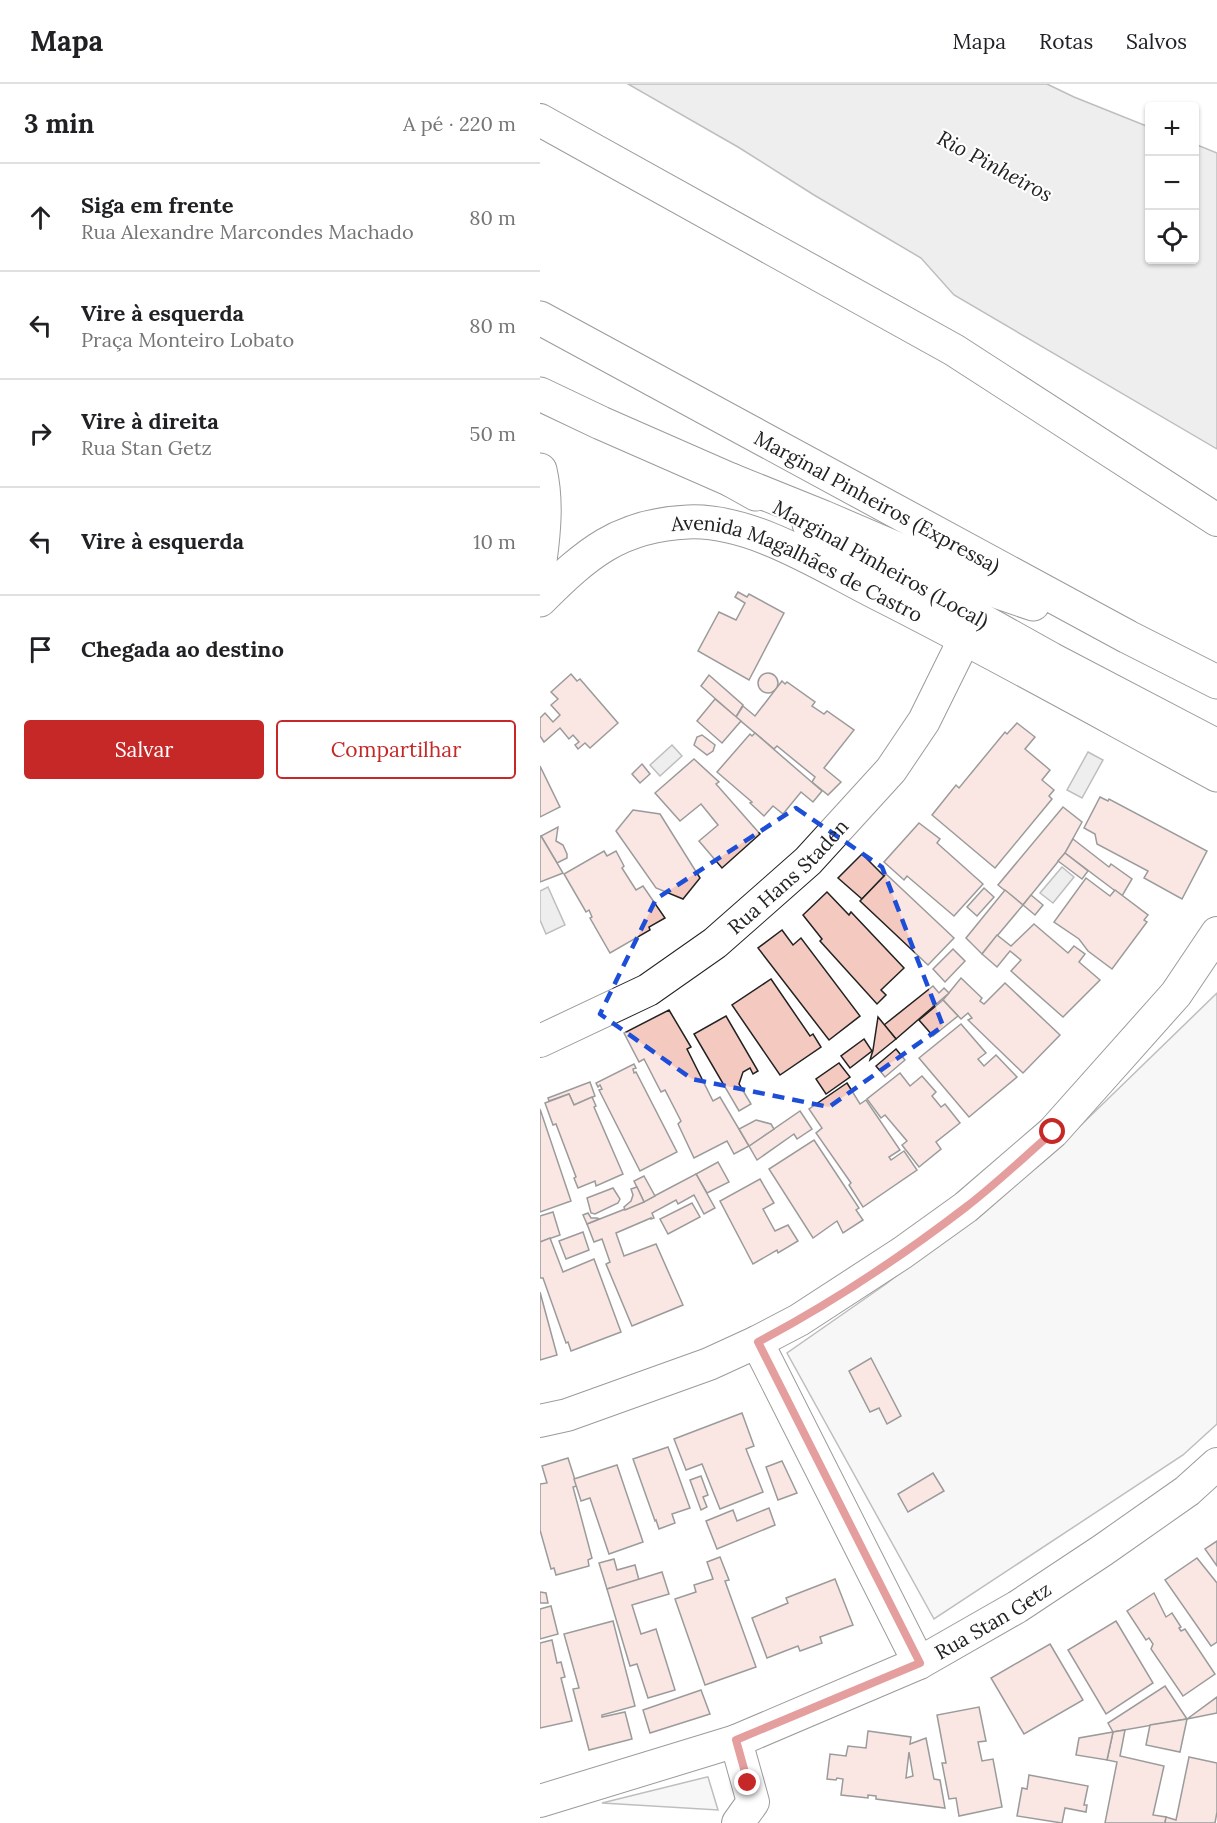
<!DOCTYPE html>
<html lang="pt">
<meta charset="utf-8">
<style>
body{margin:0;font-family:Lora,serif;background:#f6f6f6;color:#202124}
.controls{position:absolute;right:18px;top:18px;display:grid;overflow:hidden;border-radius:6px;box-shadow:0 2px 4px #0004}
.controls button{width:54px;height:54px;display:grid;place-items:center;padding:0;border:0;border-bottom:2px solid #e0e0e0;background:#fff;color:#202124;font:30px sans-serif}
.stop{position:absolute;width:18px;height:18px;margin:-14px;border:4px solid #c62828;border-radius:50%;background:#fff}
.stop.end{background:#c62828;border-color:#fff;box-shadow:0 2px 6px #0008}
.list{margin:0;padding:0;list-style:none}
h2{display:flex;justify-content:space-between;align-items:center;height:78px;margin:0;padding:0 24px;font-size:26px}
h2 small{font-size:20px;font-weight:400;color:#757577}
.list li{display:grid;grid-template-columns:39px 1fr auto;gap:18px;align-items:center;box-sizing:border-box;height:108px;padding:0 24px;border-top:2px solid #e0e0e0}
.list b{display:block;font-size:22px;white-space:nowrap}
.list p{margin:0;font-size:20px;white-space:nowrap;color:#757577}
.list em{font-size:20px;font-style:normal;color:#757577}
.actions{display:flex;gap:12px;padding:18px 24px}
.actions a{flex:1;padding:14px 0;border:2px solid #c62828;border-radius:6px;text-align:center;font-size:21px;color:#c62828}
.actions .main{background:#c62828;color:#fff}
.icon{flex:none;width:33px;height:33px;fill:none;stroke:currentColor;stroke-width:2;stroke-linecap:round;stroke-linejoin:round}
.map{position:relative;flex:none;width:677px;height:1739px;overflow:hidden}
header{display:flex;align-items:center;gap:36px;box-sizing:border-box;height:84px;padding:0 30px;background:#fff;border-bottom:2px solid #e0e0e0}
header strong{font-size:28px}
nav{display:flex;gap:33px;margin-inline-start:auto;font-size:21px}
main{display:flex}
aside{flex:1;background:#fff}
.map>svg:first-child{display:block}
</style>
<header>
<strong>Mapa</strong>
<nav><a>Mapa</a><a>Rotas</a><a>Salvos</a></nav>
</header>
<main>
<aside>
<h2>3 min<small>A pé · 220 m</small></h2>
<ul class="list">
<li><svg class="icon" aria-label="ahead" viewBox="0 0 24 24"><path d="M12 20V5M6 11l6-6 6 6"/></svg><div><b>Siga em frente</b><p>Rua Alexandre Marcondes Machado</p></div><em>80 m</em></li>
<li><svg class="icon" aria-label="left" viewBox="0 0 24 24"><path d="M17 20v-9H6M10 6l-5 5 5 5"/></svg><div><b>Vire à esquerda</b><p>Praça Monteiro Lobato</p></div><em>80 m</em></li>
<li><svg class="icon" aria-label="right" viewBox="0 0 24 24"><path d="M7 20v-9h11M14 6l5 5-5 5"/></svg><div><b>Vire à direita</b><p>Rua Stan Getz</p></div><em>50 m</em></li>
<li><svg class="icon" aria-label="left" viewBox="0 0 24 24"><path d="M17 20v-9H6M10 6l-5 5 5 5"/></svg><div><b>Vire à esquerda</b></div><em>10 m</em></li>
<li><svg class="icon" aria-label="arrive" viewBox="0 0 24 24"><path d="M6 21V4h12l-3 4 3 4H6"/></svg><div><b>Chegada ao destino</b></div></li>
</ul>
<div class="actions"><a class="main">Salvar</a><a>Compartilhar</a></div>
</aside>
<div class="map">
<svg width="677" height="1739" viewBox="0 0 677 1739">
<rect width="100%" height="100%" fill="#fff"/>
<g fill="#eee" stroke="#6f6f6f" stroke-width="1.5">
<path d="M 677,909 L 677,1340 L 643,1371 L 394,1535 L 247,1269 L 346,1200 L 504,1077 Z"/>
<path d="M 168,1693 L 178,1726 L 62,1719 L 167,1693 Z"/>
</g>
<g fill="#d9d9d9" stroke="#6f6f6f" stroke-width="1.5">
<path d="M 88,0 L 507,0 L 534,13 L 609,43 L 610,176 L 654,176 L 655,60 L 677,69 L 677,365 L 414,211 L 381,174 L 274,111 L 198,63 Z"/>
<path d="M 132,661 L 142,672 L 120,692 L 110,681 Z"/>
<path d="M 548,668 L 563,676 L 542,714 L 527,706 Z"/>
<path d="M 522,783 L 534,793 L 513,819 L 500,809 Z"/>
<path d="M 8,803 L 25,841 L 6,850 L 0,836 L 0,807 Z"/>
</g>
<g fill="#f3c9c0" stroke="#222" stroke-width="1.5" fill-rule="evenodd">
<path d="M 198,508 L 207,513 L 209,510 L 244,529 L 209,596 L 158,567 L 179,528 L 196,536 L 205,519 L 195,513 Z"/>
<circle cx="228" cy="599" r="10"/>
<path d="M 31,590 L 37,597 L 40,595 L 78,639 L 50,664 L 45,659 L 38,665 L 35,661 L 39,658 L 33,651 L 29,655 L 20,644 L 4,658 L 0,652 L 0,634 L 5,629 L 13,638 L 20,631 L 11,621 L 18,615 L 11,608 Z"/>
<path d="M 169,591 L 203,621 L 196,633 L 161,602 Z"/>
<path d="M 242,597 L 245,600 L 247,598 L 275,618 L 272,622 L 284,630 L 287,627 L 314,646 L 284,684 L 301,698 L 288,711 L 272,698 L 275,693 L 237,662 L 234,665 L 196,633 L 203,622 L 215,632 Z"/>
<path d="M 175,615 L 201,637 L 182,659 L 157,637 Z"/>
<path d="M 477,639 L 495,653 L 485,665 L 510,686 L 502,696 L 514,706 L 509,712 L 512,715 L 455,784 L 392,731 L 416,701 L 419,704 L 465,648 L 467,650 Z"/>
<path d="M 215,649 L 282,707 L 273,718 L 261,708 L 243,730 L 233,722 L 224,732 L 210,719 L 212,718 L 177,688 L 210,650 L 212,652 Z"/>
<path d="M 162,651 L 175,661 L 173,667 L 167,671 L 154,661 L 157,653 Z"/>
<path d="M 154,675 L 179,698 L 176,700 L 220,750 L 182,784 L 159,757 L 178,741 L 161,720 L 140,737 L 115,709 Z"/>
<path d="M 102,680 L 110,690 L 100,699 L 92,690 Z"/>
<path d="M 0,682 L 20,723 L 0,733 Z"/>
<path d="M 560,713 L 568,717 L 569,715 L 667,767 L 642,815 L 604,794 L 608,787 L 557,760 L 555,750 L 544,744 Z"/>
<path d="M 523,723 L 542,738 L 525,769 L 483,821 L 458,801 Z"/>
<path d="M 93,726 L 120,730 L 160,794 L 143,815 L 116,804 L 76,747 Z"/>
<path d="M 379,739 L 400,755 L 397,759 L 443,800 L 414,832 L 367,792 L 364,796 L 344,778 Z"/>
<path d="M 18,743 L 16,757 L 23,761 L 27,770 L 27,774 L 17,779 L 1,752 Z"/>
<path d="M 1,752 L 23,789 L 0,798 L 0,753 Z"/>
<path d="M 533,755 L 569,783 L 571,780 L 592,795 L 582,812 L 525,769 Z"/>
<path d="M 64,767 L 67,772 L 76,767 L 84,782 L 82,784 L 96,806 L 103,802 L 125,834 L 109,843 L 110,846 L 70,869 L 50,834 L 52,833 L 49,826 L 46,828 L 24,790 Z"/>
<path d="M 525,769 L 548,787 L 542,795 L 518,777 Z"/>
<path d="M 322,770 L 344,792 L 322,815 L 298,794 Z"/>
<path d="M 346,790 L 414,854 L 388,881 L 320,817 Z"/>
<path d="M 546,794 L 570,812 L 575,806 L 608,831 L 604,836 L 607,838 L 572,885 L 548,867 L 539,855 L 514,838 Z"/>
<path d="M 444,804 L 454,813 L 437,832 L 427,823 Z"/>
<path d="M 465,806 L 483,821 L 442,870 L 426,854 Z"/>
<path d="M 287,808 L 309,831 L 311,828 L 364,884 L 341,906 L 346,911 L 337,920 L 280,857 L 282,855 L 263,831 Z"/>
<path d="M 491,811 L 503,821 L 495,831 L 483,821 Z"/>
<path d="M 494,840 L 528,869 L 534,862 L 545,870 L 539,878 L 560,896 L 523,933 L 471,887 L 481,876 L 470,867 L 457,883 L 442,870 L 457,851 L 471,862 Z"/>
<path d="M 242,846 L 253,861 L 261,854 L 320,932 L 289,956 L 218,864 Z"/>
<path d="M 413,865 L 425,877 L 405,898 L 393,885 Z"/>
<path d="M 421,894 L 442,914 L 440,917 L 444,920 L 465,899 L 520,951 L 483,989 L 428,936 L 432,934 L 428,929 L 421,935 L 403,916 Z"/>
<path d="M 231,895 L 270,952 L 273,950 L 281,963 L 240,991 L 192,921 Z"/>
<path d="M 393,902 L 399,909 L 404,904 L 409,909 L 356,955 L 344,941 Z"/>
<path d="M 403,916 L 418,932 L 393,952 L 379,936 Z"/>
<path d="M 129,926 L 151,963 L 147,965 L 173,1017 L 180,1013 L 209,1062 L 194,1070 L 187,1057 L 154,1074 L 138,1040 L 141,1037 L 125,1006 L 121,1008 L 104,975 L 99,978 L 84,949 Z"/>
<path d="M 186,932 L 218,987 L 213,990 L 210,984 L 203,988 L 199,1000 L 211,1020 L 199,1027 L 154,950 Z"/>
<path d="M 338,933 L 356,955 L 330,976 L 333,966 Z"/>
<path d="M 421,940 L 446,969 L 438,975 L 444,982 L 456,971 L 477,993 L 429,1033 L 379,974 Z"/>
<path d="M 324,955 L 332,967 L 310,984 L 301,972 Z"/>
<path d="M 356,965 L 365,976 L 345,993 L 336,982 Z"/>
<path d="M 299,979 L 310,993 L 286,1010 L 276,995 Z"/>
<path d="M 94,980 L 96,984 L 93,985 L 94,989 L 96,988 L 137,1068 L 100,1087 L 59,1006 L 62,1005 L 60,1001 L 58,1003 L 56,999 Z"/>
<path d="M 360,989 L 370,1002 L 382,992 L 396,1008 L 392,1012 L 401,1023 L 405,1020 L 420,1039 L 396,1058 L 401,1065 L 379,1083 L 362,1061 L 367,1057 L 345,1031 L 341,1034 L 327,1015 Z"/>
<path d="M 50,998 L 55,1012 L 34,1021 L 29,1010 L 9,1017 L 8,1014 Z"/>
<path d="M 307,999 L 320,1020 L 326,1016 L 360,1066 L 349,1073 L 351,1076 L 364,1067 L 377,1086 L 323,1123 L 309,1101 L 311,1099 L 276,1049 L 282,1044 L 269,1025 Z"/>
<path d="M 29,1010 L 34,1021 L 52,1013 L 56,1022 L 54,1023 L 83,1090 L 56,1102 L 55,1097 L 38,1104 L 34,1094 L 36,1093 L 16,1040 L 13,1041 L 5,1019 Z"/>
<path d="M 0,1025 L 31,1117 L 0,1128 Z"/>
<path d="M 260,1027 L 272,1045 L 257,1055 L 254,1050 L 217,1076 L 209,1062 Z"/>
<path d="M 216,1036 L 231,1040 L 234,1045 L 209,1062 L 199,1045 Z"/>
<path d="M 274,1056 L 319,1124 L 316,1126 L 323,1136 L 303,1149 L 297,1137 L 273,1154 L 229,1085 Z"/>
<path d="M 178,1078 L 189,1098 L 167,1109 L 156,1090 Z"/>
<path d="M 156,1090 L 175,1124 L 164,1130 L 154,1111 L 138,1120 L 136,1116 L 112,1129 L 114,1134 L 111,1135 L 111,1134 L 76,1149 L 84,1172 L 116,1160 L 143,1221 L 92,1242 L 66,1180 L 70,1178 L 62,1155 L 54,1158 L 47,1140 L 103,1118 Z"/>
<path d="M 104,1092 L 115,1112 L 104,1118 L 94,1097 Z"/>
<path d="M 220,1095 L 234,1119 L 223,1125 L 235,1147 L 248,1141 L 258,1157 L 238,1169 L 237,1166 L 213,1180 L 180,1117 Z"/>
<path d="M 97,1103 L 104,1118 L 85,1126 L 84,1123 L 91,1117 L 93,1111 L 91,1105 Z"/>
<path d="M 73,1104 L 80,1115 L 78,1119 L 55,1130 L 51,1129 L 47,1114 Z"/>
<path d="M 152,1119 L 160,1133 L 128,1150 L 120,1135 Z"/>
<path d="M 13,1128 L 20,1151 L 0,1158 L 0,1132 Z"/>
<path d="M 48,1129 L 51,1134 L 57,1134 L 59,1135 L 47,1140 L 43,1131 Z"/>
<path d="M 43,1148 L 49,1166 L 26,1175 L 19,1157 Z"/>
<path d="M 10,1154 L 23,1188 L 54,1175 L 81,1248 L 31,1267 L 28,1258 L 26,1259 L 3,1194 L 0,1194 L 0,1158 Z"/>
<path d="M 0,1208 L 17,1271 L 0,1276 Z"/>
<path d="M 331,1274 L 361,1332 L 347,1340 L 339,1324 L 330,1328 L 309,1287 Z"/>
<path d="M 202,1329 L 214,1362 L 206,1365 L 223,1408 L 180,1425 L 162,1380 L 146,1386 L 134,1355 Z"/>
<path d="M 128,1363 L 150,1424 L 132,1430 L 135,1439 L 119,1445 L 116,1436 L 115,1437 L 93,1375 Z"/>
<path d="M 28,1374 L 37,1402 L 33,1403 L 52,1474 L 48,1476 L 49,1482 L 16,1491 L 14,1484 L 11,1485 L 0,1446 L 0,1400 L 7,1399 L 2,1382 Z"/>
<path d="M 242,1377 L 257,1409 L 238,1416 L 226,1383 Z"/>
<path d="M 77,1381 L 103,1458 L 69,1470 L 50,1414 L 41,1417 L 34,1395 Z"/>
<path d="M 393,1389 L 404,1407 L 368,1428 L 358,1410 Z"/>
<path d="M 161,1392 L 168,1411 L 163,1413 L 167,1423 L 161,1426 L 150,1396 Z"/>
<path d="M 229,1424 L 235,1441 L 177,1465 L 166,1437 L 193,1426 L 197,1437 Z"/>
<path d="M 677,1457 L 677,1482 L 665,1465 Z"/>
<path d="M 180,1473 L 189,1496 L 185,1497 L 216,1583 L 165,1601 L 135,1515 L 156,1508 L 154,1501 L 173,1495 L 167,1478 Z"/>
<path d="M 657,1474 L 677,1499 L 677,1558 L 671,1562 L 625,1496 Z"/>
<path d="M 74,1475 L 77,1486 L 95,1481 L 99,1496 L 67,1505 L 59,1479 Z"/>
<path d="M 122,1488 L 129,1510 L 92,1521 L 101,1550 L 116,1545 L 135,1606 L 108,1614 L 97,1580 L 90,1582 L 67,1505 Z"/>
<path d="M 295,1495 L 313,1541 L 280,1553 L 282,1559 L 260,1567 L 258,1562 L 227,1574 L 212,1534 L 248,1519 L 246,1514 Z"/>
<path d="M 0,1508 L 6,1509 L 8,1519 L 0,1519 Z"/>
<path d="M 614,1509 L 626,1533 L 632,1529 L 641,1543 L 639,1544 L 641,1547 L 645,1545 L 675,1590 L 643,1612 L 611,1565 L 613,1560 L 609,1554 L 606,1556 L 587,1527 Z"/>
<path d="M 11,1522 L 18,1550 L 0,1555 L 0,1525 Z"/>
<path d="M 73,1537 L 95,1622 L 62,1631 L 62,1633 L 85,1628 L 92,1655 L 49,1666 L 33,1605 L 39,1604 L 24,1550 Z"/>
<path d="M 576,1537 L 613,1599 L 566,1630 L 528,1566 Z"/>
<path d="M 12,1556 L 17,1579 L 21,1578 L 25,1593 L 21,1594 L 32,1637 L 0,1644 L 0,1559 Z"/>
<path d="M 510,1560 L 543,1616 L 484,1650 L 451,1594 Z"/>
<path d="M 625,1602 L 647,1635 L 573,1648 L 568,1639 Z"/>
<path d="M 161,1606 L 170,1630 L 110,1649 L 103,1626 Z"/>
<path d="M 677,1613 L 677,1629 L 647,1635 Z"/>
<path d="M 439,1623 L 446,1657 L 438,1658 L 442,1677 L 453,1675 L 462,1723 L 419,1732 L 416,1714 L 409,1715 L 402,1679 L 406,1679 L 397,1631 Z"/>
<path d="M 647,1635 L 640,1668 L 606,1661 L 610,1641 Z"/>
<path d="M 585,1646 L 580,1672 L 624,1682 L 613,1731 L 626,1733 L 625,1739 L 565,1739 L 577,1678 L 567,1676 L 573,1648 Z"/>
<path d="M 328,1647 L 371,1653 L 370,1660 L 386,1654 L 394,1695 L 400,1696 L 405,1724 L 336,1715 L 336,1712 L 328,1711 L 328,1714 L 301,1711 L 303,1695 L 297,1694 L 296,1696 L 287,1695 L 290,1670 L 306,1672 L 308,1662 L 326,1664 ZM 369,1668 L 373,1692 L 366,1694 Z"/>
<path d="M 573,1648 L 567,1676 L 536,1671 L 539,1654 Z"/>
<path d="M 649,1673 L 677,1679 L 677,1728 L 675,1739 L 625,1739 L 626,1733 L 636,1736 Z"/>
<path d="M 489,1691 L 548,1702 L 544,1721 L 547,1721 L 546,1728 L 525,1724 L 522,1739 L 477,1732 L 482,1704 L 487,1705 Z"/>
</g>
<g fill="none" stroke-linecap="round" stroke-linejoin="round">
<g stroke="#222" stroke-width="34">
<g id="minor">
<path d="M 0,36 L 414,266 L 677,436"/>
<path id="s1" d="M 0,957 L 108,906 L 175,859 L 268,777 L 351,686 L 384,637 L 425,554"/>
<path d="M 217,1258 L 379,1579"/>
<path d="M 0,1337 L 27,1331 L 169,1280 L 217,1258 L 259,1236 L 362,1169 L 426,1123 L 513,1048 L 636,910 L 677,849"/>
<path d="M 196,1657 L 213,1718 L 198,1739"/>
<path id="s2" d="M 0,1717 L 196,1657 L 379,1579 L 477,1523 L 563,1466 L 647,1407 L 677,1380"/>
</g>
</g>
<g stroke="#222" stroke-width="35">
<g id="major">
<path d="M 0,310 L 61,339 L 191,396 L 216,410"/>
<path d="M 0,386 C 7,416 4,447 0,477"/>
<path d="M 269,440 L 511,575 L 677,662"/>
<path id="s3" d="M 0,516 C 46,470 79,441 148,438 C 211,435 282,481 337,509 C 452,567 564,630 677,691"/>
</g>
</g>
<g stroke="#222" stroke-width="35">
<g id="highway">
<path id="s4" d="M 0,234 L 588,553 L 677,598"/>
<path d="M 191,396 L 283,433 L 455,507 L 493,520"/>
</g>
</g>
<use href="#minor" stroke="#fff" stroke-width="32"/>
<use href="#major" stroke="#fff" stroke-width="33"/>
<use href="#highway" stroke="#fff" stroke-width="33"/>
</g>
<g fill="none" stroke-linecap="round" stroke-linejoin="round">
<path stroke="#c62828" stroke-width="8" d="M 208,1699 L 196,1656 L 380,1579 L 218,1258 C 290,1220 361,1173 426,1123 C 456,1100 484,1073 513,1048"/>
</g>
<path d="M0 0H677V1739H0ZM 256,724 L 342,783 L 403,942 L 289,1023 L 152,995 L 60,930 L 116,815 Z" fill="#fff" fill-opacity=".55" fill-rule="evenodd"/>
<path fill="none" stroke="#1d4ed8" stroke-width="4.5" stroke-dasharray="12 8" stroke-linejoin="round" d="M 256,724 L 342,783 L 403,942 L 289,1023 L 152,995 L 60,930 L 116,815 Z"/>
<g text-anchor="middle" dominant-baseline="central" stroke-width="4.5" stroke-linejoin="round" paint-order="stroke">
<g font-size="20" fill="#222" stroke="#fff">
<text stroke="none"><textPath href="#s4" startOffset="384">Marginal Pinheiros (Expressa)</textPath></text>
<text transform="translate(341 480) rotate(29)">Marginal Pinheiros (Local)</text>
<text stroke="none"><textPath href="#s3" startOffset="291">Avenida Magalhães de Castro</textPath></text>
<text stroke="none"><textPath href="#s1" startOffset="300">Rua Hans Staden</textPath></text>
<text stroke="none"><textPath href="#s2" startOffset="489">Rua Stan Getz</textPath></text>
</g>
<g font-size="21" font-style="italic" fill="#222" stroke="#fff">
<text transform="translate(455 82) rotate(28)">Rio Pinheiros</text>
</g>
</g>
</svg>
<div class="controls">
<button>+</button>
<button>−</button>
<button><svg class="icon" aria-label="locate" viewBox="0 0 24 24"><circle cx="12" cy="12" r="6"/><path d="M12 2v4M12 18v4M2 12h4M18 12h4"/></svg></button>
</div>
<div class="stop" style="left:513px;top:1048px"></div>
<div class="stop end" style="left:208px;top:1699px"></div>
</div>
</main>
